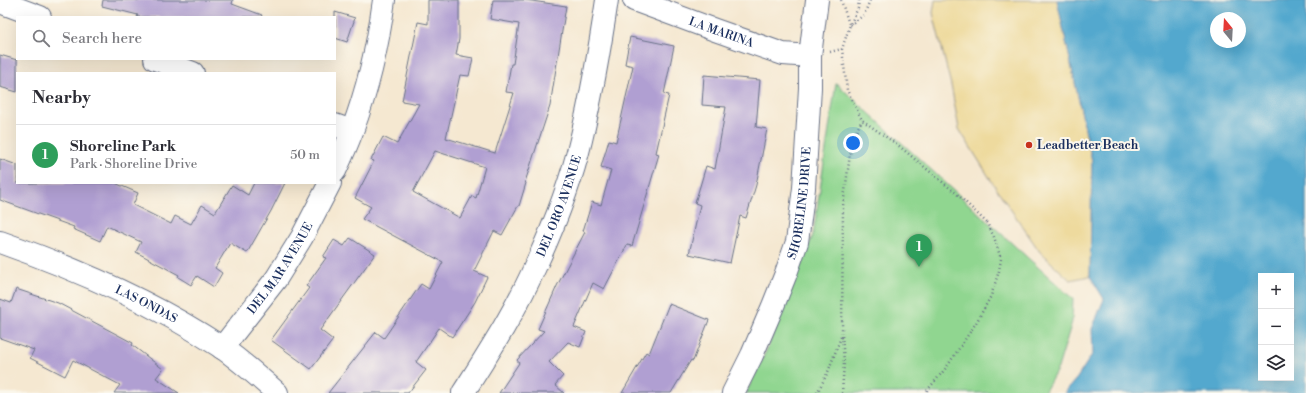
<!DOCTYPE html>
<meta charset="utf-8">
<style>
body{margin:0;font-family:"Libre Bodoni",serif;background:#f7f7f7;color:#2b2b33}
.controls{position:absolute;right:12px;bottom:12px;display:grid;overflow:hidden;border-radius:0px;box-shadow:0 4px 16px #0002}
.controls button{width:36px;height:36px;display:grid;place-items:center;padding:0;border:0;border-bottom:1px solid #e1e1e2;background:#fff;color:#2b2b33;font:20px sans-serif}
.compass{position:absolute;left:1210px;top:12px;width:36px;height:36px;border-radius:50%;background:#fff;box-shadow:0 4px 16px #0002;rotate:342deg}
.you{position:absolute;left:853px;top:143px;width:14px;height:14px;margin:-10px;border:3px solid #fff;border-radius:50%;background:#1a73e8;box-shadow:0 0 0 6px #1a73e833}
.badge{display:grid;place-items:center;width:26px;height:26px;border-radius:50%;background:#111827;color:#fff;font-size:13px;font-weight:700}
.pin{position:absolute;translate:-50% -33px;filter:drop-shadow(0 1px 2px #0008)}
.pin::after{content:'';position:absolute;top:21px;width:14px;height:12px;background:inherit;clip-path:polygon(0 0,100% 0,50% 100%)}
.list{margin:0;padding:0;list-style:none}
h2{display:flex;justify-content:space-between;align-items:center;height:52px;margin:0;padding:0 16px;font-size:17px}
h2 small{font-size:13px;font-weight:400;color:#7c7c81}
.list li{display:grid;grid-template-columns:26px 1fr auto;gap:12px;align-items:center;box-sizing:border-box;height:60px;padding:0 16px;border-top:1px solid #e1e1e2}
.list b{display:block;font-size:15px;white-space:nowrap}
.list p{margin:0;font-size:13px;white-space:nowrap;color:#7c7c81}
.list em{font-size:13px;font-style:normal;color:#7c7c81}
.icon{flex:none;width:22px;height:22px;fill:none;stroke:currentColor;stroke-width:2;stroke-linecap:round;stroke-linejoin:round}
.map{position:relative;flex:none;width:1306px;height:393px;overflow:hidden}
.search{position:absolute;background:#fff;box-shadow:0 4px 16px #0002;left:16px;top:16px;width:320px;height:44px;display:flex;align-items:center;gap:10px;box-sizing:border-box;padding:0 14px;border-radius:0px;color:#7c7c81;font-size:15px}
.panel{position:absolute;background:#fff;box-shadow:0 4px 16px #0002;left:16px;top:72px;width:320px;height:112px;border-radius:0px}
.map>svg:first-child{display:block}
</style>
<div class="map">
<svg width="1306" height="393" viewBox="0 0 1306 393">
<rect width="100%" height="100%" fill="#fbf7ec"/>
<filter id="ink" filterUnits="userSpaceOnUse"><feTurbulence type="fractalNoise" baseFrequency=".025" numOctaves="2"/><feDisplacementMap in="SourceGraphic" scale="8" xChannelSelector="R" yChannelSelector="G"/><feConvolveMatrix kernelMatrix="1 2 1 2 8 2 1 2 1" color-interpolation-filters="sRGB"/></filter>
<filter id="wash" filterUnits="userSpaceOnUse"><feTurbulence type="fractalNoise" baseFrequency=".012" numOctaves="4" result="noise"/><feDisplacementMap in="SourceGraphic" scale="16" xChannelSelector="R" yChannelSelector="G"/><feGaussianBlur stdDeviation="0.9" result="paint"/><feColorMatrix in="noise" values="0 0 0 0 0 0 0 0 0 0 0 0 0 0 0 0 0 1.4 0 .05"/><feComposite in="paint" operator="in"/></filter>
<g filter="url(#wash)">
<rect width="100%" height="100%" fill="#f5e8d1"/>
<path fill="#90d690" stroke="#568277" d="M 836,83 L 1073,299 L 1072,322 L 1058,368 L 1044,393 L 746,393 L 768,347 L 813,235 Z"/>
<path fill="#eeda9e" stroke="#84847e" d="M 935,0 L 1057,0 L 1092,161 L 1090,276 L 1070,280 L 1040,252 L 994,185 L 959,129 L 951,85 L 933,13 Z"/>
<path fill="#52a8ce" stroke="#366c96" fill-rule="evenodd" d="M 1057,0 L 1306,0 L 1306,393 L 1064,393 L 1077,378 L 1093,353 L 1092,329 L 1104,299 L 1090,276 L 1092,161 ZM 1216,18 L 1240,18 L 1240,42 L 1216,42 ZM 1261,276 L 1291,276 L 1291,378 L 1261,378 Z"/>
<g id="blocks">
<g fill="#b09fd2" fill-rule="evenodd">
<path d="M 103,0 L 233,0 L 232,4 L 262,15 L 261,17 L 137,17 L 138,15 L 102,6 Z"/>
<path d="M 428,0 L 459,0 L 459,39 L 456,55 L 473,58 L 469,76 L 460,75 L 446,138 L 495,153 L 514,93 L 506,92 L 511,64 L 513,64 L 519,24 L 490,19 L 493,0 L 525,0 L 566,6 L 550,106 L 525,182 L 526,183 L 519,206 L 518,206 L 502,235 L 494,231 L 474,271 L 487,277 L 475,302 L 452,337 L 439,328 L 416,362 L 426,370 L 408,393 L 328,393 L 376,332 L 384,338 L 421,284 L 429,289 L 443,262 L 362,219 L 371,207 L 355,198 L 374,161 L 371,160 L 383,137 L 397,144 L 419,104 L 402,101 L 418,22 L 428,24 ZM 435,151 L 485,167 L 476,198 L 472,196 L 460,218 L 413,192 Z"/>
<path d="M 335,12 L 355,18 L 347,42 L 335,38 Z"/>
<path d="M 630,37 L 674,46 L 664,94 L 669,95 L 656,153 L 659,154 L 632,246 L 627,245 L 604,289 L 593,283 L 574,327 L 586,332 L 580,347 L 568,342 L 549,362 L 563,376 L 555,385 L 564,393 L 499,393 L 519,363 L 517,360 L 544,331 L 538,329 L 557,286 L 585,232 L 583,231 L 592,202 L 601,205 L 611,170 L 601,167 L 609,140 L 616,142 L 633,66 L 625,64 Z"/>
<path d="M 0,55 L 17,60 L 17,92 L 0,87 Z"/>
<path d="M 704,75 L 760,80 L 756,127 L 767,129 L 756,185 L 746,218 L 740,216 L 730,263 L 689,254 L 700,205 L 695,203 L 706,166 L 715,169 L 726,107 L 702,105 Z"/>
<path d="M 0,159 L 17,165 L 17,183 L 115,183 L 138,193 L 133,205 L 171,224 L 175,216 L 191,224 L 202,205 L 215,213 L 232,185 L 248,195 L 254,183 L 285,183 L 271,211 L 247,253 L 230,243 L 215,268 L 222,273 L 214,287 L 197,276 L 191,285 L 178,277 L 179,275 L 136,252 L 141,242 L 107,226 L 100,241 L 73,229 L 74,227 L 0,200 Z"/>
<path d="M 350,238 L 375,254 L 320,330 L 333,340 L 311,369 L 271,340 L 309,288 L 306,286 L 326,258 L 323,257 L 334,240 L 344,246 Z"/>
<path d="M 16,289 L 58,303 L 133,343 L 132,345 L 163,369 L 156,378 L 179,393 L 114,393 L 120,385 L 73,360 L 65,376 L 30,358 L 34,350 L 0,338 L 0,299 L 11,303 Z"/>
<path d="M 669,304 L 709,320 L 693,361 L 691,360 L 671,393 L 622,393 L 646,352 L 649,354 Z"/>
</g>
</g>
</g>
<g filter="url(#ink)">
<use href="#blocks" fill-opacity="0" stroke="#677086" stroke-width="1"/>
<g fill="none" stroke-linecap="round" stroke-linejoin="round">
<g stroke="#677086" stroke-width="24">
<g id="street">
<path d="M 0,2 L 40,17"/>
<path d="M 155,59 L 193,73"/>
<path d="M 335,125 L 352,131"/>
<path d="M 335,171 C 341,158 347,145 352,131 C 368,89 378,45 384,0"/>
<path id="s1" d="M 0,242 C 77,269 153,302 221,347 C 241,361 259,377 277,393"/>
<path id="s2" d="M 222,348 L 276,279 L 302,237 L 330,183"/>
<path id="s3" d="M 463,393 C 489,352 515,312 535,267 C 554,226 571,183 581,140 C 592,94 600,47 607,0"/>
</g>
</g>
<g stroke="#677086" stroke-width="24">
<g id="secondary">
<path id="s4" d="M 634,0 L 715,30 L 783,54 L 810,56"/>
<path id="s5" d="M 733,393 L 752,355 L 773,306 L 785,276 L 797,242 L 804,188 L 810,88 L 810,56 L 817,0"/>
</g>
</g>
<g stroke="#677086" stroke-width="2.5" stroke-dasharray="1 3" stroke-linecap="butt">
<path d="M 841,0 L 849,24"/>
<path d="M 859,0 L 858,8 L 850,25 L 842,49 L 847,90 L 862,120 L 899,146 L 957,194 L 987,223 L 994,237 L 1001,259 L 999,271 L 991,296 L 976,323 L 946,368 L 925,393"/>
<path d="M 850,25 L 864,15 L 870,0"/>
<path d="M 830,52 L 842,49"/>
<path d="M 817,393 L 828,372 L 841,337"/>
<path d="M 842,393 L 844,363 L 842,334 L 843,206 L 852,140 L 862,120"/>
</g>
<use href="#street" stroke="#fff" stroke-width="22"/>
<use href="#secondary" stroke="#fff" stroke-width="22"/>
</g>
</g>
<circle fill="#c8321e" stroke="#fbf7ec" stroke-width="1.5" cx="1029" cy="145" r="4"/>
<g text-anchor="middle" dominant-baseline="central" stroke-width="4" stroke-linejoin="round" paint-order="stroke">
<g font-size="12" fill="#1b2f5e" stroke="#fbf7ec">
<text stroke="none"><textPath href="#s4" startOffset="93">LA MARINA</textPath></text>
<text stroke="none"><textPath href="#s5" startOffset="203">SHORELINE DRIVE</textPath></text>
<text stroke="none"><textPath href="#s3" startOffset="211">DEL ORO AVENUE</textPath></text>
<text stroke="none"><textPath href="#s2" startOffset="99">DEL MAR AVENUE</textPath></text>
<text stroke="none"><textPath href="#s1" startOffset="159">LAS ONDAS</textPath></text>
</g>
<g font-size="12" font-weight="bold" fill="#1b2f5e" stroke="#fbf7ec" text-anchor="start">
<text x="1037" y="145">Leadbetter Beach</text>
</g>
</g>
</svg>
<div class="controls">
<button>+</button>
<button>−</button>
<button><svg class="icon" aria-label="layers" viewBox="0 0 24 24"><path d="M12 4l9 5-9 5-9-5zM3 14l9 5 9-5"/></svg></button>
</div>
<svg class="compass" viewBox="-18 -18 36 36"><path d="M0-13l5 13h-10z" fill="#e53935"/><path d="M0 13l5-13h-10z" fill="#7c7c81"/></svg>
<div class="you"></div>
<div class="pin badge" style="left:919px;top:267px;background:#2e9e5b">1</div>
<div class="search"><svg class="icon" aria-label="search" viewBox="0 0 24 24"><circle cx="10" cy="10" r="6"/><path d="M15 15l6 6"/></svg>Search here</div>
<section class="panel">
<h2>Nearby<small></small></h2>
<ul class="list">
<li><span class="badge" style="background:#2e9e5b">1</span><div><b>Shoreline Park</b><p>Park · Shoreline Drive</p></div><em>50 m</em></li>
</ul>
</section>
</div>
